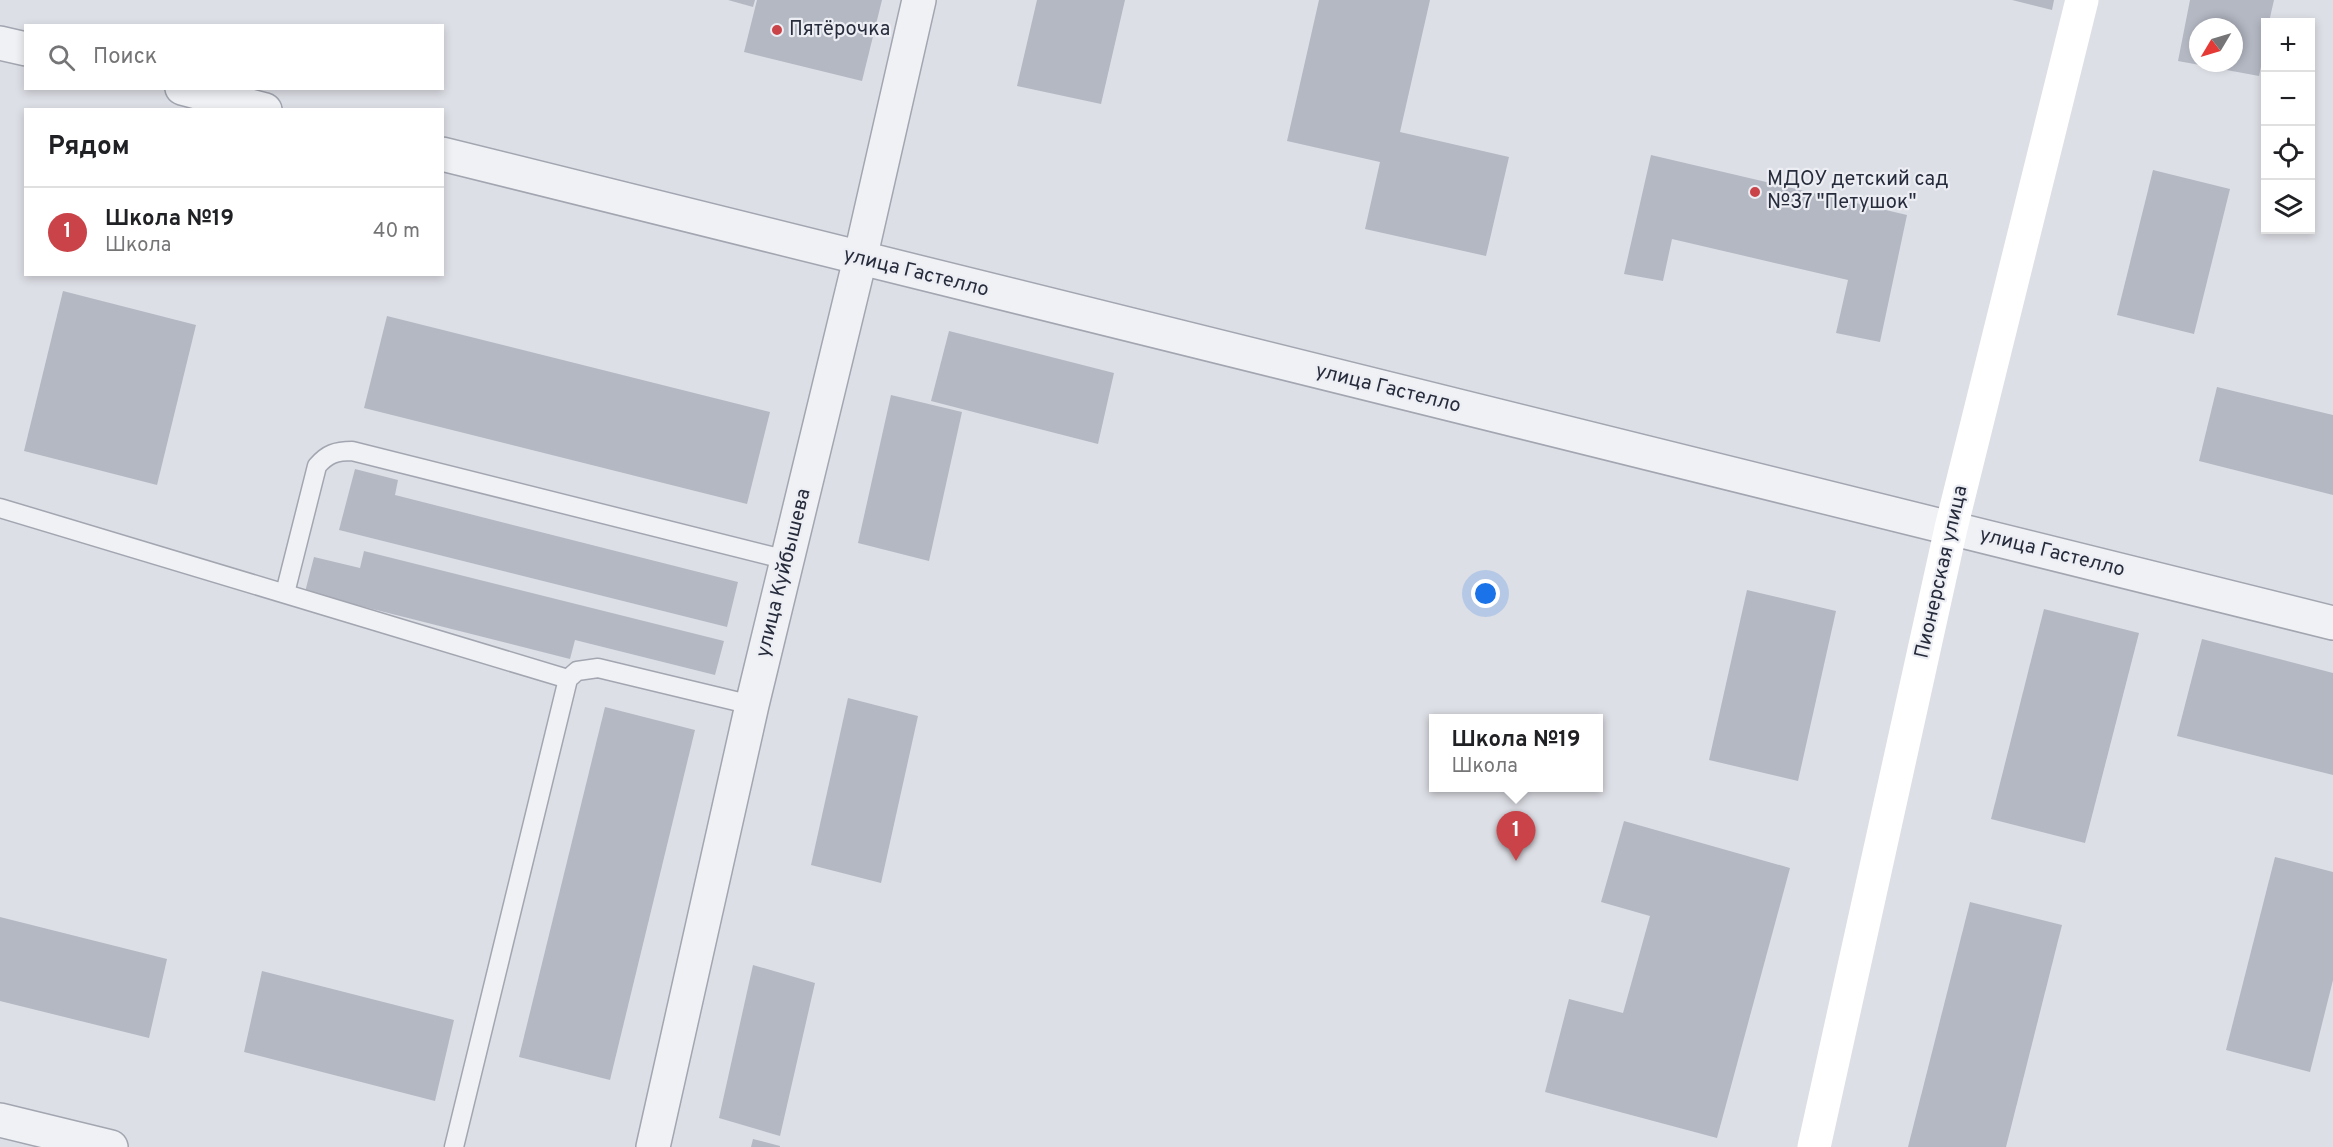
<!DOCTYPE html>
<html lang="ru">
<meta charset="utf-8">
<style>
body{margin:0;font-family:Overpass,sans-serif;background:#f2f2f2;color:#202124}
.controls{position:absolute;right:18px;top:18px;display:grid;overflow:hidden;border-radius:0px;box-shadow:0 3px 9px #0003}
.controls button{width:54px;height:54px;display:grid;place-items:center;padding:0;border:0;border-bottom:2px solid #e0e0e0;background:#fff;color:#202124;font:30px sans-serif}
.compass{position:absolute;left:2189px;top:18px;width:54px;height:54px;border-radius:50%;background:#fff;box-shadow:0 3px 9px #0003;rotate:232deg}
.you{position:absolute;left:1486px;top:594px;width:21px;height:21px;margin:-15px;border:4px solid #fff;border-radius:50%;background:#1a73e8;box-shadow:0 0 0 9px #1a73e833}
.badge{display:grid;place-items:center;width:39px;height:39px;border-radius:50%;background:#ca4348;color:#fff;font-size:20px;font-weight:700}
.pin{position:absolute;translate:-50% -50px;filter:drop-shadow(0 2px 3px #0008)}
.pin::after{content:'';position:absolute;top:32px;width:21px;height:18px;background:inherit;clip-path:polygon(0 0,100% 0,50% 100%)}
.popup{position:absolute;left:1429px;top:714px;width:174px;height:78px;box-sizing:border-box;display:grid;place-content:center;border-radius:0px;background:#fff;filter:drop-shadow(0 2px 4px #0005);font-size:20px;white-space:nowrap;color:#757577}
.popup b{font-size:22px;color:#202124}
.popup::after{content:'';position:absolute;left:50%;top:100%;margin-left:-12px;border:12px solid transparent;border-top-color:#fff}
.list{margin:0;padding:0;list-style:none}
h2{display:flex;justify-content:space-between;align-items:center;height:78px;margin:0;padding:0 24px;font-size:26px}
h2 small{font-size:20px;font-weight:400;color:#757577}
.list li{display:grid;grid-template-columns:39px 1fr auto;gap:18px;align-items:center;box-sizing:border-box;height:90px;padding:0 24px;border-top:2px solid #e0e0e0}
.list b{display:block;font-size:22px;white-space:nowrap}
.list p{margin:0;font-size:20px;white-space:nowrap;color:#757577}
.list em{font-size:20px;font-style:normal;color:#757577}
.icon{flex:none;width:33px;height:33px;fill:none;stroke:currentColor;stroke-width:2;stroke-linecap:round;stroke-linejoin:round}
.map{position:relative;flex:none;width:2333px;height:1147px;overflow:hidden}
.search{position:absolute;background:#fff;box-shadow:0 3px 9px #0003;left:24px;top:24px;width:420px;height:66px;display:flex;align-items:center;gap:15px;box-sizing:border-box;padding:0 21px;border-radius:0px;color:#757577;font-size:22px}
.panel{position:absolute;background:#fff;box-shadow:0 3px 9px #0003;left:24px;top:108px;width:420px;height:168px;border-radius:0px}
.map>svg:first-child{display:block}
</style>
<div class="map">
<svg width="2333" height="1147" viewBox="0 0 2333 1147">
<rect width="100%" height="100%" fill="#dddfe6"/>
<g fill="#b4b8c3" fill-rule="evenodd">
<path d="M 728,0 L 755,0 L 753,7 Z"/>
<path d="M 757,0 L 882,0 L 862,81 L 744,52 Z"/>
<path d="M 1037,0 L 1125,0 L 1101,104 L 1017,86 Z"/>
<path d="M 1319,0 L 1430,0 L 1400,132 L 1509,157 L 1486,256 L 1365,229 L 1380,162 L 1287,141 Z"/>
<path d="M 2012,0 L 2054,0 L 2052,10 Z"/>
<path d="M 2190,0 L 2274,0 L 2269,22 L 2266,22 L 2266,44 L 2259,76 L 2178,61 ZM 2198,27 L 2234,27 L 2234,63 L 2198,63 Z"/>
<path d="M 1651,155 L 1907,215 L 1880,342 L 1836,333 L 1848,280 L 1672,239 L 1663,281 L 1624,274 Z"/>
<path d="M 2153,170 L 2230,189 L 2194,334 L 2117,315 Z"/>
<path d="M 63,291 L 196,325 L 157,485 L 24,451 Z"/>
<path d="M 387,316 L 770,412 L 747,504 L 364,408 Z"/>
<path d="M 949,331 L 1114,373 L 1098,444 L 931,401 Z"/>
<path d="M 2217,387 L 2333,415 L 2333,495 L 2199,461 Z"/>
<path d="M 891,395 L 962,412 L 929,561 L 858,543 Z"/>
<path d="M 355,469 L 398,480 L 395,495 L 738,582 L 727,627 L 339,530 Z"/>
<path d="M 364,551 L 724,641 L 715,675 L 575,640 L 570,659 L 305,592 L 314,557 L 360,568 Z"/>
<path d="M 1747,590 L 1836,611 L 1798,781 L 1709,760 Z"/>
<path d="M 2044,609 L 2139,633 L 2085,843 L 1991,819 Z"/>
<path d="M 2202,639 L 2333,673 L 2333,775 L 2177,736 Z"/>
<path d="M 848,698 L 918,716 L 881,883 L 811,865 Z"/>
<path d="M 605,707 L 695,730 L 610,1080 L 519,1057 Z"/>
<path d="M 1624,821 L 1790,868 L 1717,1138 L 1545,1092 L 1569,999 L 1623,1013 L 1650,916 L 1601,902 Z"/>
<path d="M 2275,857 L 2333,872 L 2333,980 L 2310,1072 L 2226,1050 Z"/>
<path d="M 1970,902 L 2062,925 L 2006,1147 L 1908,1147 Z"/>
<path d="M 0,917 L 167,959 L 149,1038 L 0,1001 Z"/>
<path d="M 753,965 L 815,983 L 780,1136 L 719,1118 Z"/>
<path d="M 262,971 L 454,1020 L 435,1101 L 244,1052 Z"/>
<path d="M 753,1139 L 780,1146 L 780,1147 L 751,1147 Z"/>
</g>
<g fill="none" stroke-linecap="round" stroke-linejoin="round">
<g stroke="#a3a6b0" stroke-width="21">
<g id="lane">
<path d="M 0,508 L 568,679"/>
<path d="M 285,593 L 317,466 C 327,454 336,451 352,451 L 787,560"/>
<path d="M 454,1147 L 568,679 L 577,671 L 598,668 L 752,705"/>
</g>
</g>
<g stroke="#a3a6b0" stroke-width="36">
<g id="street">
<path d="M 0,43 L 26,49"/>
<path d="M 182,88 L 265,110"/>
<path d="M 442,154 L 2333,623"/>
<path d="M 0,1120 L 111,1147"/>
<path d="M 653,1147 L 752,705 L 860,259 L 919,0"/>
</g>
</g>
<use href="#lane" stroke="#eff1f5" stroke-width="18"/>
<use href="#street" stroke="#eff1f5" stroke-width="33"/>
<path stroke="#fff" stroke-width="33" d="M 1814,1147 L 1951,528 L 2082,0"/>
</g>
<g fill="#ca4348" stroke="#eceef4" stroke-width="2">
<circle cx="777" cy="30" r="6"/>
<circle cx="1755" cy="192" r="6"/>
</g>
<g text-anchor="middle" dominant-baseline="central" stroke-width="4.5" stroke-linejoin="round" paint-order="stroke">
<g font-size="20" fill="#272c3c" stroke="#eceef4" text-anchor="start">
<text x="789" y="30">Пятёрочка</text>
<text x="1767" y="180">МДОУ детский сад<tspan x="1767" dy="23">№37 "Петушок"</tspan></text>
</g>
<g font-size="20" fill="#272c3c" stroke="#eceef4">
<text transform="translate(916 273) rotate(14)">улица Гастелло</text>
<text transform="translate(1388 389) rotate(14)">улица Гастелло</text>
<text transform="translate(2052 553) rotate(14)">улица Гастелло</text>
<text transform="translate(1942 572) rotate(-77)">Пионерская улица</text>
<text transform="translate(784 573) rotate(-76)">улица Куйбышева</text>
</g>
</g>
</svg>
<div class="controls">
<button>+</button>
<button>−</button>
<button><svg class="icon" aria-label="locate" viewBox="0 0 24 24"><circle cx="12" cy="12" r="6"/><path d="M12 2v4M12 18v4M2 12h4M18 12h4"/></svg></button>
<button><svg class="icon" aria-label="layers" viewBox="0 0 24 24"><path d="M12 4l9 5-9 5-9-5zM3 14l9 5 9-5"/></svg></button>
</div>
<svg class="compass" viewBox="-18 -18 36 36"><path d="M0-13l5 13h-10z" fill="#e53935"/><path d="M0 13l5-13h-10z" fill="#757577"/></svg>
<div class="you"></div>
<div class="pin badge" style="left:1516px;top:861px">1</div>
<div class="popup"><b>Школа №19</b>Школа</div>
<div class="search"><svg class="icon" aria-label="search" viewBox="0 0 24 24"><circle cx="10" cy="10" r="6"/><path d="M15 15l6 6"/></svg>Поиск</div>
<section class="panel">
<h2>Рядом<small></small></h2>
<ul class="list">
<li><span class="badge">1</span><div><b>Школа №19</b><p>Школа</p></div><em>40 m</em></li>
</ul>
</section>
</div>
